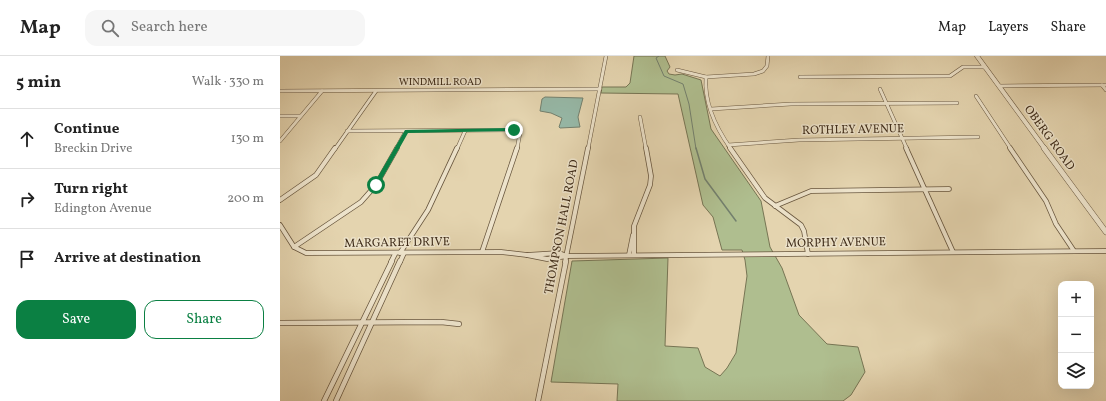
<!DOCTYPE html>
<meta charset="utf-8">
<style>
body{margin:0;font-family:Vollkorn,serif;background:#f6f6f6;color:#222}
.controls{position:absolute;right:12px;bottom:12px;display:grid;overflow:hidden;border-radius:8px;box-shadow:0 4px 16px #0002}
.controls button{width:36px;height:36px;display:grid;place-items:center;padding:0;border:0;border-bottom:1px solid #e0e0e0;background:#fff;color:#222;font:20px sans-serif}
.stop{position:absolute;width:12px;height:12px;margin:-9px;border:3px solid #0b8043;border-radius:50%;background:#fff}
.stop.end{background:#0b8043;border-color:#fff;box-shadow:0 1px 4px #0008}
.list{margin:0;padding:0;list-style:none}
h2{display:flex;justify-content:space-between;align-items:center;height:52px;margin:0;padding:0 16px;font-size:17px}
h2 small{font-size:13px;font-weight:400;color:#767676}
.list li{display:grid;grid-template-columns:26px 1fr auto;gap:12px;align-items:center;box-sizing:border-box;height:60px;padding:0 16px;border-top:1px solid #e0e0e0}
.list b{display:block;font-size:15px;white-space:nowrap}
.list p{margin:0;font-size:13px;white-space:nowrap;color:#767676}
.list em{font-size:13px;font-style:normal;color:#767676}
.actions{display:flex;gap:8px;padding:12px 16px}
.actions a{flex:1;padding:9px 0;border:1px solid #0b8043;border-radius:12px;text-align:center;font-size:14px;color:#0b8043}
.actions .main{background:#0b8043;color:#fff}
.icon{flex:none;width:22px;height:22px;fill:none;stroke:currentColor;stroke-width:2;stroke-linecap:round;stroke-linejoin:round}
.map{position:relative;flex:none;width:826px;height:345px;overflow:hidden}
header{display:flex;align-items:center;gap:24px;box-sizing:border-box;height:56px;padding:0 20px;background:#fff;border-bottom:1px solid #e0e0e0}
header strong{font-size:19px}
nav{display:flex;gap:22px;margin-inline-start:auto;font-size:14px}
.search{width:280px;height:36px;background:#f6f6f6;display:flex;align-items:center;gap:10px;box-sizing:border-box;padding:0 14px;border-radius:12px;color:#767676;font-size:15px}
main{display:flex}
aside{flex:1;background:#fff}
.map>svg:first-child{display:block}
</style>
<header>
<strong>Map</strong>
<div class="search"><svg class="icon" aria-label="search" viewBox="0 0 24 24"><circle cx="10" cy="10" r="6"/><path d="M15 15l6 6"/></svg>Search here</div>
<nav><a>Map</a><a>Layers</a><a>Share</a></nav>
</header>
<main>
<aside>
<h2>5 min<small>Walk · 330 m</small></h2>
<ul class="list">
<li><svg class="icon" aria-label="ahead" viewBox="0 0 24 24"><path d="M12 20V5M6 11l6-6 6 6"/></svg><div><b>Continue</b><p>Breckin Drive</p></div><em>130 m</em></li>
<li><svg class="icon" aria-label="right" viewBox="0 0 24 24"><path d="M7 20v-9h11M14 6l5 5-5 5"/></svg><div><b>Turn right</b><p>Edington Avenue</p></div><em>200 m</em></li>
<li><svg class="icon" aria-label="arrive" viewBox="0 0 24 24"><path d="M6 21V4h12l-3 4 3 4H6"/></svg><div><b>Arrive at destination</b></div></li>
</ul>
<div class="actions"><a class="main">Save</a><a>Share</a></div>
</aside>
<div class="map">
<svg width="826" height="345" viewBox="0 0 826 345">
<rect width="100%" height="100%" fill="#e4d4af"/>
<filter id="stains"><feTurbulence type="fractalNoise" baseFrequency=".005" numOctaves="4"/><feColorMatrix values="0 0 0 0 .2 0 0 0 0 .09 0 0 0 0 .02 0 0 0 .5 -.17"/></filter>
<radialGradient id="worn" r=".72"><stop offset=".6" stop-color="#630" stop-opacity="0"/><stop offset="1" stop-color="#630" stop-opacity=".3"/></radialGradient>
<path fill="#afbe8f" stroke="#777554" d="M 354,0 L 385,0 L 390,11 L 387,15 L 389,18 L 395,19 L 402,18 L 421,24 L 431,73 L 481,145 L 490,191 L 502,212 L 519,259 L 547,288 L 578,291 L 585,316 L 571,339 L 563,345 L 337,345 L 338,328 L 271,326 L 292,205 L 388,202 L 385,290 L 418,292 L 425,311 L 440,320 L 447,312 L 456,297 L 467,220 L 465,204 L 462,194 L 442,194 L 433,161 L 423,149 L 398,38 L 321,37 L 322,31 L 346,31 L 350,27 Z"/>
<path fill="#96b8a7" stroke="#73806e" d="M 265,41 L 303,42 L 298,61 L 300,71 L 280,72 L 279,71 L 282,62 L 271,57 L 260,55 L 262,43 Z"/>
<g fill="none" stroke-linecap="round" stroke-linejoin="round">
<path stroke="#73806e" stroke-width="1" d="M 379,0 L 376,2 L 384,20 L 403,28 L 409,48 L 416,93"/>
<path stroke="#73806e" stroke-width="1.5" d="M 416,92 L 425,123 L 456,165"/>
<g stroke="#68563e" stroke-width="4">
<g id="minor-far2">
<path d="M 397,14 L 426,21 L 474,18 L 483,15 L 487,10 L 488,0"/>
<path d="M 426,21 C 424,47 436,72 451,93"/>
<path d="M 520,21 L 670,20 L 683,11 L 705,11"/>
<path d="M 822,29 L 826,34"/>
<path d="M 719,30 L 826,29"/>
<path d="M 600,33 L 627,93"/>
<path d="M 0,35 L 320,33"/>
<path d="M 696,40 L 731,93"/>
<path d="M 431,53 L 511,48 L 677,47"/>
<path d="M 0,60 L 20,60"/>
<path d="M 360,61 L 366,93"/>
<path d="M 67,75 L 231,74 L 240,77 L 237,93"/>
<path d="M 0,85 L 42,35"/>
<path d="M 448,89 L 519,84 L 698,81"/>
<path d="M 55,93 L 96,35"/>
<path d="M 116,93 L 126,75"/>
<path d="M 177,93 L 185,75"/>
<path d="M 308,93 L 326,0"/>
</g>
</g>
<g stroke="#68563e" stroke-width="5.5">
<g id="minor-far1">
<path d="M 450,92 L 485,142 L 521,169 L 524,175 L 528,198"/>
<path d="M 626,92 L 673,196"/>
<path d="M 730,92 L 766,145 L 776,168 L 794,195"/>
<path d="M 0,144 L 36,119 L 55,92"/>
<path d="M 495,150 L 531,135 L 669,133"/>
<path d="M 0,169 L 14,191 L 26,197 L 221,196 L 247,199 L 279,197 L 287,200"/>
<path d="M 14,191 L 81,146 L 96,129 L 117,92"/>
<path d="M 202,196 L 237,92"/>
<path d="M 120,197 L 148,154 L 177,92"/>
<path d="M 247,199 L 267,203 L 287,200 L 826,195"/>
<path d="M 349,199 L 353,179"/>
<path d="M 354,199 L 354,170 L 370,129 L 371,120 L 366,92"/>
<path d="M 111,206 L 115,198"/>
<path d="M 120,206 L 124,197"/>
<path d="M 285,206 L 308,92"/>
</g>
</g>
<g stroke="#68563e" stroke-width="6">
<g id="minor">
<path d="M 0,267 L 161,266 L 179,268"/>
<path d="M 44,345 L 112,205"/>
<path d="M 56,345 L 120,205"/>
<path d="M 258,345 L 286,205"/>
</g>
</g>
<g stroke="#68563e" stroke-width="5">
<path id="tertiary-far1" d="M 697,0 L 765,93"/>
</g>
<g stroke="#68563e" stroke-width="6">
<path id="tertiary" d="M 764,92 L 826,176"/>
</g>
<use href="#minor-far2" stroke="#ede3cb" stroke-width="3"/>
<use href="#minor-far1" stroke="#ede3cb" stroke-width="4"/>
<use href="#minor" stroke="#ede3cb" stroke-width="4.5"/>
<use href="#tertiary-far1" stroke="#ede3cb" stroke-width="4"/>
<use href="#tertiary" stroke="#ede3cb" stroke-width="5"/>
</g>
<path fill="#0b8043" d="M 234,72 L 236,75 L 128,77 L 98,130 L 93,129 L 125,74 Z"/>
<g text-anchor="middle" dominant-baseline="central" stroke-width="3" stroke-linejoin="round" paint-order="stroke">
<g font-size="10" fill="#3f2c19" stroke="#ede3cb">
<text x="160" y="26">WINDMILL ROAD</text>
</g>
<g font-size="12" fill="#3f2c19" stroke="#ede3cb">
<text transform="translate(573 74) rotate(-1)">ROTHLEY AVENUE</text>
<text transform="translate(769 82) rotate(54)">OBERG ROAD</text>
<text transform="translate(282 171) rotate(-79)">THOMPSON HALL ROAD</text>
<text transform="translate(117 187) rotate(-1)">MARGARET DRIVE</text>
<text transform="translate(556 187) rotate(-1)">MORPHY AVENUE</text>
</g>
</g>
<rect width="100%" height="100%" filter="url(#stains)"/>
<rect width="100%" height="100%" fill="url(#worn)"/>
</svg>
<div class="controls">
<button>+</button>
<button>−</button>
<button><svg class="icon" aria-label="layers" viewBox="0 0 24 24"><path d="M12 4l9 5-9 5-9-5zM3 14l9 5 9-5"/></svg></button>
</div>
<div class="stop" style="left:96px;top:129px"></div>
<div class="stop end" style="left:234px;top:74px"></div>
</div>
</main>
